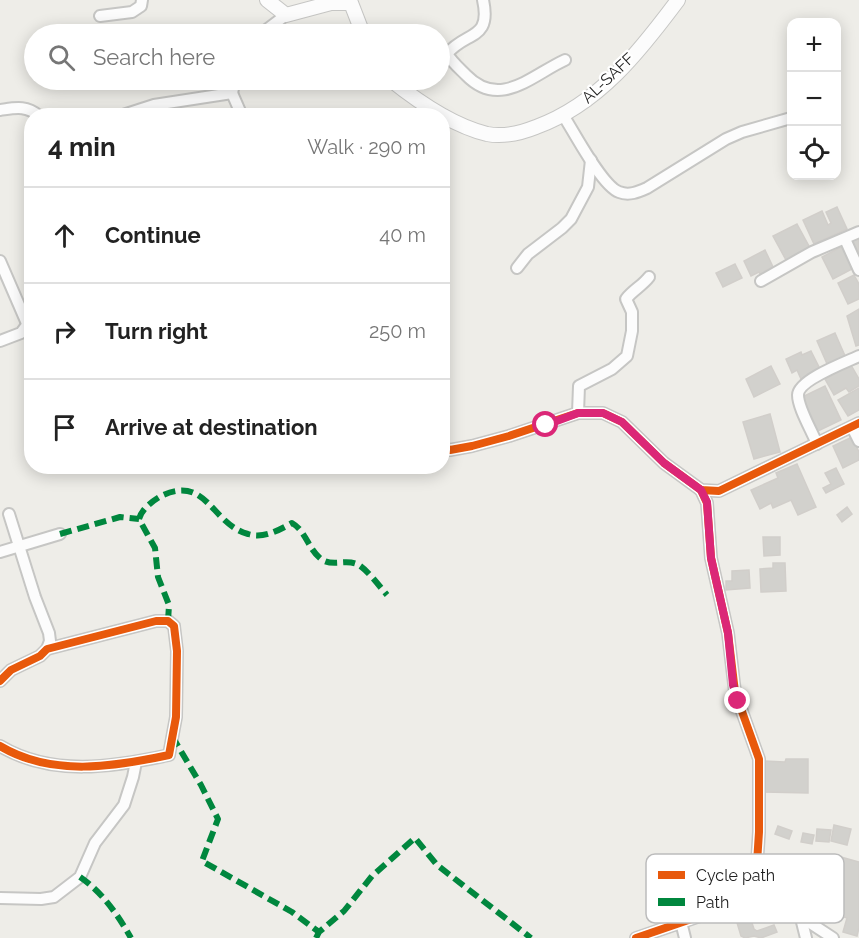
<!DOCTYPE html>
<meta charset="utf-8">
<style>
body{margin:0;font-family:Raleway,sans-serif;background:#f2f2f2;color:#222}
.controls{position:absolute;right:18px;top:18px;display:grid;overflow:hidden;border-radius:12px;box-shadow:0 3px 15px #0003}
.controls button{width:54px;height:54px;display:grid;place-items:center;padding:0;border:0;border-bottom:2px solid #e0e0e0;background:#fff;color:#222;font:30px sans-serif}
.stop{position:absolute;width:18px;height:18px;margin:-14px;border:4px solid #db2777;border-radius:50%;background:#fff}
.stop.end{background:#db2777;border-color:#fff;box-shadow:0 2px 6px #0008}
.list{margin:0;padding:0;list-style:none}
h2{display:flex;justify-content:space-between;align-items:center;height:78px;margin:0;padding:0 24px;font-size:26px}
h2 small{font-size:20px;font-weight:400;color:#767676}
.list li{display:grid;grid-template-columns:39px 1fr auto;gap:18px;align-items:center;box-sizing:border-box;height:96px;padding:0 24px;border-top:2px solid #e0e0e0}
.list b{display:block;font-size:22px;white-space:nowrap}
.list em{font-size:20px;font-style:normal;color:#767676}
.icon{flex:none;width:33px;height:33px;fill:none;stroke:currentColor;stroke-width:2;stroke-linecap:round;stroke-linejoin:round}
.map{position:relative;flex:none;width:859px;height:938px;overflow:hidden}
.search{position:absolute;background:#fff;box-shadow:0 3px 15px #0003;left:24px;top:24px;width:426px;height:66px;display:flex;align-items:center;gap:15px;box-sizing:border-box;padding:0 21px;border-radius:33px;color:#767676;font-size:22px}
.panel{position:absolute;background:#fff;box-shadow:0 3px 15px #0003;left:24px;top:108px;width:426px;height:366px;border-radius:24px}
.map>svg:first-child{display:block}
</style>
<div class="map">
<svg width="859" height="938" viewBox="0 0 859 938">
<rect width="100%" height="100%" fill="#eeede8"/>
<g fill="#d2d1cd" stroke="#d1ceca" stroke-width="1.5">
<path d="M 837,207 L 847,229 L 814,244 L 803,220 L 822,211 L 828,225 L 831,223 L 826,212 Z"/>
<path d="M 797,224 L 810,248 L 786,260 L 773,236 Z"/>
<path d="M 859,238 L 859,262 L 850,242 Z"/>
<path d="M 843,246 L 854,268 L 833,279 L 822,257 Z"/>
<path d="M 765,250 L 773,267 L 765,271 L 767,274 L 762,277 L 759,272 L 751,276 L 744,261 Z"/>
<path d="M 735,264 L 742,278 L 723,287 L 716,273 Z"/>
<path d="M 854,275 L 859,284 L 859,299 L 848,304 L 838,283 Z"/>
<path d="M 859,309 L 859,345 L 856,346 L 847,316 Z"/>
<path d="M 835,333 L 846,358 L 828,366 L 817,341 Z"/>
<path d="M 811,351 L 820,369 L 801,379 L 797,370 L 792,373 L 786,359 L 801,352 L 802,355 Z"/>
<path d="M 851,365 L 859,379 L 859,386 L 849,392 L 846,388 L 834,395 L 825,379 Z"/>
<path d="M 771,366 L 780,384 L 754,397 L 746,379 Z"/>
<path d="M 825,386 L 841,420 L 818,431 L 802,397 Z"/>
<path d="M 859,388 L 859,410 L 848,416 L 838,400 Z"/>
<path d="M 770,414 L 780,452 L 754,459 L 743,422 Z"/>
<path d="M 852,437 L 859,452 L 859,460 L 843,468 L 833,446 Z"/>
<path d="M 797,464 L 816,507 L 798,515 L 791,500 L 773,508 L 771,503 L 760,509 L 751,490 L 778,478 L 776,473 Z"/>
<path d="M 836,468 L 844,484 L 826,493 L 823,488 L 831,484 L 825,473 Z"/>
<path d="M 847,507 L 852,514 L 842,522 L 837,515 Z"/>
<path d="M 763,537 L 780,537 L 780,555 L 764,556 Z"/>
<path d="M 773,563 L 785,563 L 786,591 L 761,592 L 760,569 L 773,568 Z"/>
<path d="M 749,570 L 750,588 L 726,590 L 726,581 L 732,581 L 732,571 Z"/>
<path d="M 786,759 L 808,759 L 808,793 L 764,792 L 765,761 L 785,762 Z"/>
<path d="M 834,825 L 851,829 L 847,845 L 831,841 Z"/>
<path d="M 778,826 L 792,831 L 789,839 L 775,834 Z"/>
<path d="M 817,829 L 831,830 L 829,842 L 816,841 Z"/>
<path d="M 803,833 L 814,835 L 812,844 L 801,842 Z"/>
<path d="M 841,857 L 859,862 L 859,928 L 857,936 L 843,932 L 847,918 L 835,914 L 844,884 L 834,881 Z"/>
<path d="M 764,895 L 782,909 L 780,911 L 751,920 L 754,929 L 757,931 L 774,925 L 777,932 L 761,938 L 754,936 L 745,938 L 741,936 L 735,916 L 746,912 L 745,909 L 755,898 Z"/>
</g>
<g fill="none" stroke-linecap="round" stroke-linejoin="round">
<g stroke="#c6c6c4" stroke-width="14">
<g id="minor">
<path d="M 483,0 C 492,41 465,31 447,54 C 452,62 459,68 466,75 C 500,110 532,75 565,60"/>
<path d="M 100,16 L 132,12 L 141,6 L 142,0"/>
<path d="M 261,34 L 286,15"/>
<path d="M 232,93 L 242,116"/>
<path d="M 0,110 C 15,108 26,105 39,116"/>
<path d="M 563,115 C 574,132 602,186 619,192 C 629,196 638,192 647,188 L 726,139 L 742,132 L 791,118"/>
<path d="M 120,116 L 154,105 L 232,93 L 235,80"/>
<path d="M 845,239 L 859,270"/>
<path d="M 0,261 L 32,335"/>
<path d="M 517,268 L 528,254 L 562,228 L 571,219 L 588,187 L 591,160"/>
<path d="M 761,281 L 812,252 L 859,232"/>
<path d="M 0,341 L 21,333 L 27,325"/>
<path d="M 578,413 L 579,386 L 612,369 L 627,356 L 632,331 L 632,312 L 626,299 C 633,290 642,286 649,277"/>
<path d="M 852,427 L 859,441"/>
<path d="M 817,444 C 812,431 798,408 798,395 C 798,380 846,362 859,356"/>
<path d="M 442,448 L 450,450 L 472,446 L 509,436 L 578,413 L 603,413 L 622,422 L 664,463 L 701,490 L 719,491 L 859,423"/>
<path d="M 9,514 L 35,597 L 49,633 L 50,641 L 47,649"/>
<path d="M 0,552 L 60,534"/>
<path d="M 0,681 L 11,670 L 40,656 L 47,649 L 156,621 L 168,621 L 174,626 L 177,651 L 176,717 L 169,755 C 113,767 52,777 0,746"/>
<path d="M 755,885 L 799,910 L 806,938"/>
<path d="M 0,898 L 41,899 L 54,897 L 80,877 L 95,843 L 124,805 L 133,777 L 136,762"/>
<path d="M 801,917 L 833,938"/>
<path d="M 681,922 L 685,938"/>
<path d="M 636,938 L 735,904 L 750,893 L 756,878 L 759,832 L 759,759 L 735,692 L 728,633 L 711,558 L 707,503 L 701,490"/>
</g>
</g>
<g stroke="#c6c6c4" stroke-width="16">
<g id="tertiary">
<path d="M 267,0 L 286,15 L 331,3 L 351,3 L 363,34"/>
<path d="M 391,80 C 416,100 454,126 487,134 C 503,137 521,133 536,127 C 599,104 640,51 678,0"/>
</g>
</g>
<use href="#minor" stroke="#fcfcfc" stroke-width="10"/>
<use href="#tertiary" stroke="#fcfcfc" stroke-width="14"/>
<g stroke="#00873e" stroke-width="6" stroke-dasharray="12 6" stroke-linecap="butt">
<path d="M 60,534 L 120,517 L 139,519"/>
<path d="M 168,621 L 169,605 L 158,577 L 155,548 L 139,519 C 141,510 152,501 161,496 C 207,474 211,524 248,534 C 264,539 279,530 292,523 C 306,531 308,549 321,559 C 332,567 345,559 357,564 C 366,568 380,587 387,595"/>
<path d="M 172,736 L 201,785 L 218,819 L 202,861 L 292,912 L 319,932"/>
<path d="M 80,877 C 102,892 118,915 131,938"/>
<path d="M 316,938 L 319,932 L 344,911 L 372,876 L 415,838 L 437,865 L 531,938"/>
</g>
<g stroke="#fff" stroke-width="11">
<g id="cycleway">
<path d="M 442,448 L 450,450 L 472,446 L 509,436 L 578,413 L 603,413 L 622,422 L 664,463 L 701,490 L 719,491 L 859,423"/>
<path d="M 0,681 L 11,670 L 40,656 L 47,649 L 156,621 L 168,621 L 174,626 L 177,651 L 176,717 L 169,755 C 113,767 52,777 0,746"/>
<path d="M 636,938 L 735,904 L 750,893 L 756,878 L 759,832 L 759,759 L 735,692 L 728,633 L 711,558 L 707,503 L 701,490"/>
</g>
</g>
<use href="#cycleway" stroke="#e8590c" stroke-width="8"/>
</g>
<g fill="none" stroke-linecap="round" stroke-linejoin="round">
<path stroke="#db2777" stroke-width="8" d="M 546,425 L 578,413 L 603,413 L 622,422 L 664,463 L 701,490 L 707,502 L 711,558 L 728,633 L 733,685 L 738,701"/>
</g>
<g text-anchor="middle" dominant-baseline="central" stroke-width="4.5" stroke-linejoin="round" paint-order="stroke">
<g font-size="16" fill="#1f1f1f" stroke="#fff">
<text transform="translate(608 78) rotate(-43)">AL-SAFF</text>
</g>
</g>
<rect x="646" y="854" width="198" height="69" rx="9" fill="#fff" stroke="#bcbcbc" stroke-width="1.5"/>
<rect x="658" y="871" width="27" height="8" fill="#e8590c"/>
<rect x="658" y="898" width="27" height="8" fill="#00873e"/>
<g font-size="16" fill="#1f1f1f">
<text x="696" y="881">Cycle path</text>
<text x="696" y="908">Path</text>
</g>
</svg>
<div class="controls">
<button>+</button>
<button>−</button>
<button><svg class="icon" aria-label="locate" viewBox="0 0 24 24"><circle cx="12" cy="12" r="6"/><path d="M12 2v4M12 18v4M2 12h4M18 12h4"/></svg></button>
</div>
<div class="stop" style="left:546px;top:425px"></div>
<div class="stop end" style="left:738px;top:701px"></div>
<div class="search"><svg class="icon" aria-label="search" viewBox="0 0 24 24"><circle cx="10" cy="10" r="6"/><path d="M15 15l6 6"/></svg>Search here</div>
<section class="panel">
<h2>4 min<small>Walk · 290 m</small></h2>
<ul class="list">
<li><svg class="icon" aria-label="ahead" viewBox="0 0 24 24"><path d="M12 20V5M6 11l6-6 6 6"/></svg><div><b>Continue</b></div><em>40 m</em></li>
<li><svg class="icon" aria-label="right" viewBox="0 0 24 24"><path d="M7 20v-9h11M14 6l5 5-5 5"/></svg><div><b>Turn right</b></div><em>250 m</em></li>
<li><svg class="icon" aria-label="arrive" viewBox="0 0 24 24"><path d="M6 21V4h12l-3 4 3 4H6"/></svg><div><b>Arrive at destination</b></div></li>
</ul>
</section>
</div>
